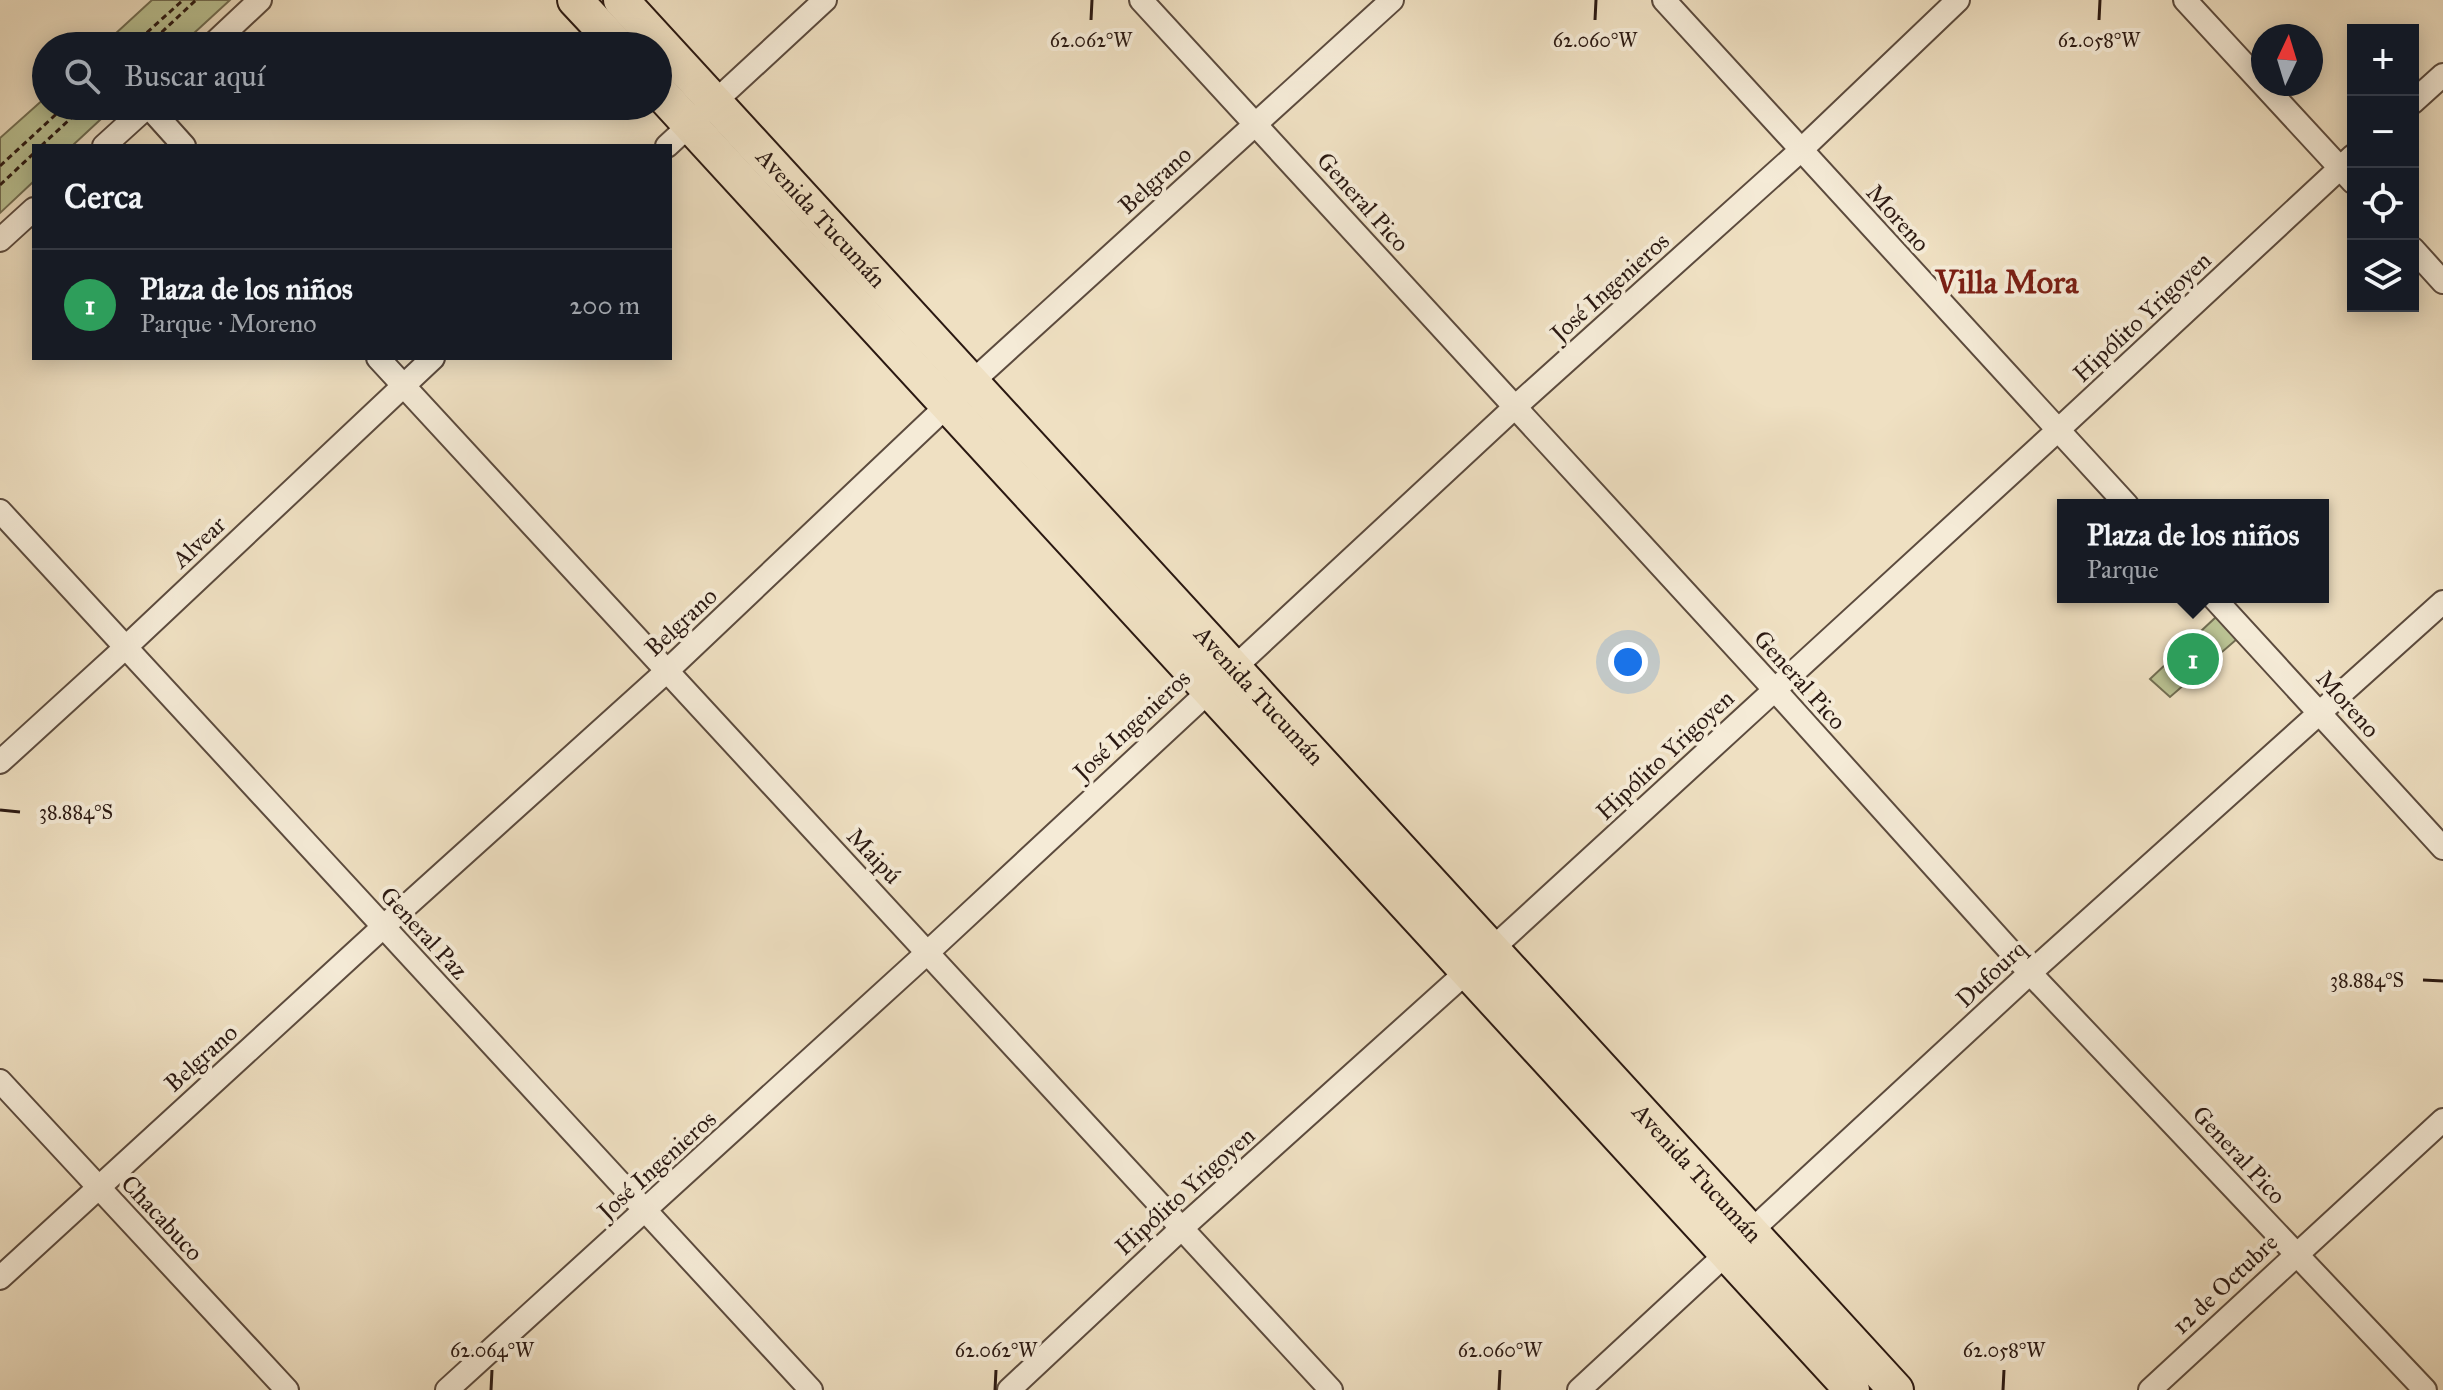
<!DOCTYPE html>
<html lang="es">
<meta charset="utf-8">
<style>
body{margin:0;font-family:"IM FELL Great Primer",serif;background:#20242c;color:#f1f3f6}
.controls{position:absolute;right:24px;top:24px;display:grid;overflow:hidden;border-radius:0px;box-shadow:0 4px 20px #0003}
.controls button{width:72px;height:72px;display:grid;place-items:center;padding:0;border:0;border-bottom:2px solid #363941;background:#171b24;color:#f1f3f6;font:40px sans-serif}
.compass{position:absolute;left:2251px;top:24px;width:72px;height:72px;border-radius:50%;background:#171b24;box-shadow:0 4px 20px #0003;rotate:4deg}
.you{position:absolute;left:1628px;top:662px;width:28px;height:28px;margin:-20px;border:6px solid #fff;border-radius:50%;background:#1a73e8;box-shadow:0 0 0 12px #1a73e833}
.badge{display:grid;place-items:center;width:52px;height:52px;border-radius:50%;background:#0b8043;color:#fff;font-size:26px;font-weight:700}
.pin{position:absolute;translate:-50% -50%;border:4px solid #fff;box-shadow:0 2px 8px #0006}
.popup{position:absolute;left:2057px;top:499px;width:272px;height:104px;box-sizing:border-box;display:grid;place-content:center;border-radius:0px;background:#171b24;filter:drop-shadow(0 2px 6px #0005);font-size:26px;white-space:nowrap;color:#9ea1a6}
.popup b{font-size:30px;color:#f1f3f6}
.popup::after{content:'';position:absolute;left:50%;top:100%;margin-left:-16px;border:16px solid transparent;border-top-color:#171b24}
.list{margin:0;padding:0;list-style:none}
h2{display:flex;justify-content:space-between;align-items:center;height:104px;margin:0;padding:0 32px;font-size:34px}
h2 small{font-size:26px;font-weight:400;color:#9ea1a6}
.list li{display:grid;grid-template-columns:52px 1fr auto;gap:24px;align-items:center;box-sizing:border-box;height:112px;padding:0 32px;border-top:2px solid #363941}
.list b{display:block;font-size:30px;white-space:nowrap}
.list p{margin:0;font-size:26px;white-space:nowrap;color:#9ea1a6}
.list em{font-size:26px;font-style:normal;color:#9ea1a6}
.icon{flex:none;width:44px;height:44px;fill:none;stroke:currentColor;stroke-width:2;stroke-linecap:round;stroke-linejoin:round}
.map{position:relative;flex:none;width:2443px;height:1390px;overflow:hidden}
.search{position:absolute;background:#171b24;box-shadow:0 4px 20px #0003;left:32px;top:32px;width:640px;height:88px;display:flex;align-items:center;gap:20px;box-sizing:border-box;padding:0 28px;border-radius:44px;color:#9ea1a6;font-size:30px}
.panel{position:absolute;background:#171b24;box-shadow:0 4px 20px #0003;left:32px;top:144px;width:640px;height:216px;border-radius:0px}
.map>svg:first-child{display:block}
</style>
<div class="map">
<svg width="2443" height="1390" viewBox="0 0 2443 1390">
<rect width="100%" height="100%" fill="#efe0c2"/>
<filter id="stains"><feTurbulence type="fractalNoise" baseFrequency=".0025" numOctaves="4"/><feColorMatrix values="0 0 0 0 .2 0 0 0 0 .09 0 0 0 0 .02 0 0 0 .5 -.17"/></filter>
<radialGradient id="worn" r=".72"><stop offset=".6" stop-color="#630" stop-opacity="0"/><stop offset="1" stop-color="#630" stop-opacity=".3"/></radialGradient>
<g fill="#bac293" stroke="#726e52" stroke-width="2">
<path d="M 152,0 L 230,0 L 180,46 L 102,46 Z"/>
<path d="M 46,97 L 46,106 L 115,106 L 72,146 L 34,146 L 34,181 L 0,213 L 0,138 Z"/>
<path d="M 2216,617 L 2237,639 L 2170,697 L 2150,679 Z"/>
</g>
<g fill="none" stroke-linecap="round" stroke-linejoin="round">
<g stroke="#5c4b3e" stroke-width="26">
<g id="street">
<path d="M 1141,0 L 1774,689 L 2030,973 L 2425,1390"/>
<path d="M 1664,0 L 2127,505"/>
<path d="M 2185,0 L 2353,182"/>
<path d="M 211,46 L 260,0"/>
<path d="M 2413,102 L 2443,75"/>
<path d="M 148,106 L 184,146"/>
<path d="M 104,146 L 148,106"/>
<path d="M 667,146 L 825,0"/>
<path d="M 0,240 L 34,209"/>
<path d="M 2413,249 L 2443,282"/>
<path d="M 378,358 L 1331,1390"/>
<path d="M 0,511 L 811,1390"/>
<path d="M 2213,597 L 2443,848"/>
<path d="M 0,762 L 126,647 L 433,358"/>
<path d="M 0,1081 L 287,1390"/>
<path d="M 0,1278 L 383,927 L 668,670 L 972,382 L 1392,0"/>
<path d="M 447,1390 L 927,953 L 1515,407 L 1801,150 L 1958,0"/>
<path d="M 1009,1390 L 1182,1228 L 1492,949 L 2057,431 L 2353,156"/>
<path d="M 1579,1390 L 2030,973 L 2443,602"/>
<path d="M 2150,1390 L 2443,1120"/>
</g>
</g>
<g stroke="#2b1912" stroke-width="38">
<g id="primary">
<path d="M 575,0 L 618,46"/>
<path id="s1" d="M 621,0 L 1896,1390"/>
<path d="M 658,90 L 1852,1390"/>
</g>
</g>
<g stroke="#2b1912" stroke-width="3" stroke-dasharray="6 4" stroke-linecap="butt">
<path d="M 132,46 L 183,0"/>
<path d="M 147,46 L 196,0"/>
<path d="M 41,146 L 84,106"/>
<path d="M 0,166 L 65,106"/>
<path d="M 0,185 L 34,153"/>
</g>
<use href="#street" stroke="#f5ebd7" stroke-width="22"/>
<use href="#primary" stroke="#efe0c2" stroke-width="34"/>
</g>
<path fill="none" stroke="#2b1912" stroke-width="3" d="M 1091,20 L 1092,0M 1595,20 L 1596,0M 2099,20 L 2100,0M 0,810 L 20,812M 2423,980 L 2443,981M 491,1390 L 492,1370M 995,1390 L 996,1370M 1499,1390 L 1500,1370M 2003,1390 L 2004,1370"/>
<g text-anchor="middle" dominant-baseline="central" stroke-width="8" stroke-linejoin="round" paint-order="stroke">
<g font-size="24" fill="#2b1912" stroke="#f5ebd7">
<text transform="translate(1155 180) rotate(-42)">Belgrano</text>
<text transform="translate(1363 202) rotate(48)">General Pico</text>
<text stroke="none"><textPath href="#s1" startOffset="296">Avenida Tucumán</textPath></text>
<text transform="translate(1898 218) rotate(48)">Moreno</text>
<text transform="translate(1610 287) rotate(-42)">José Ingenieros</text>
<text transform="translate(2142 317) rotate(-43)">Hipólito Yrigoyen</text>
<text transform="translate(199 542) rotate(-43)">Alvear</text>
<text transform="translate(681 622) rotate(-43)">Belgrano</text>
<text transform="translate(1800 680) rotate(48)">General Pico</text>
<text stroke="none"><textPath href="#s1" startOffset="944">Avenida Tucumán</textPath></text>
<text transform="translate(2348 704) rotate(48)">Moreno</text>
<text transform="translate(1132 725) rotate(-43)">José Ingenieros</text>
<text transform="translate(1665 755) rotate(-43)">Hipólito Yrigoyen</text>
<text transform="translate(874 856) rotate(47)">Maipú</text>
<text transform="translate(424 933) rotate(47)">General Paz</text>
<text transform="translate(1991 974) rotate(-43)">Dufourq</text>
<text transform="translate(201 1058) rotate(-42)">Belgrano</text>
<text transform="translate(2239 1155) rotate(47)">General Pico</text>
<text transform="translate(657 1165) rotate(-42)">José Ingenieros</text>
<text stroke="none"><textPath href="#s1" startOffset="1592">Avenida Tucumán</textPath></text>
<text transform="translate(1185 1191) rotate(-42)">Hipólito Yrigoyen</text>
<text transform="translate(162 1218) rotate(47)">Chacabuco</text>
<text transform="translate(2225 1284) rotate(-43)">12 de Octubre</text>
</g>
<g font-size="32" font-weight="bold" fill="#7a1f14" stroke="#f5ebd7">
<text x="2007" y="282">Villa Mora</text>
</g>
</g>
<g font-size="20" text-anchor="middle" fill="#2b1912" stroke="#f5ebd7" stroke-width="8" stroke-linejoin="round" paint-order="stroke">
<text x="1091" y="47">62.062°W</text>
<text x="1595" y="47">62.060°W</text>
<text x="2099" y="47">62.058°W</text>
<text x="76" y="819">38.884°S</text>
<text x="2367" y="987">38.884°S</text>
<text x="492" y="1357">62.064°W</text>
<text x="996" y="1357">62.062°W</text>
<text x="1500" y="1357">62.060°W</text>
<text x="2004" y="1357">62.058°W</text>
</g>
<rect width="100%" height="100%" filter="url(#stains)"/>
<rect width="100%" height="100%" fill="url(#worn)"/>
</svg>
<div class="controls">
<button>+</button>
<button>−</button>
<button><svg class="icon" aria-label="locate" viewBox="0 0 24 24"><circle cx="12" cy="12" r="6"/><path d="M12 2v4M12 18v4M2 12h4M18 12h4"/></svg></button>
<button><svg class="icon" aria-label="layers" viewBox="0 0 24 24"><path d="M12 4l9 5-9 5-9-5zM3 14l9 5 9-5"/></svg></button>
</div>
<svg class="compass" viewBox="-18 -18 36 36"><path d="M0-13l5 13h-10z" fill="#e53935"/><path d="M0 13l5-13h-10z" fill="#9ea1a6"/></svg>
<div class="you"></div>
<div class="pin badge" style="left:2193px;top:659px;background:#2e9e5b">1</div>
<div class="popup"><b>Plaza de los niños</b>Parque</div>
<div class="search"><svg class="icon" aria-label="search" viewBox="0 0 24 24"><circle cx="10" cy="10" r="6"/><path d="M15 15l6 6"/></svg>Buscar aquí</div>
<section class="panel">
<h2>Cerca<small></small></h2>
<ul class="list">
<li><span class="badge" style="background:#2e9e5b">1</span><div><b>Plaza de los niños</b><p>Parque · Moreno</p></div><em>200 m</em></li>
</ul>
</section>
</div>
